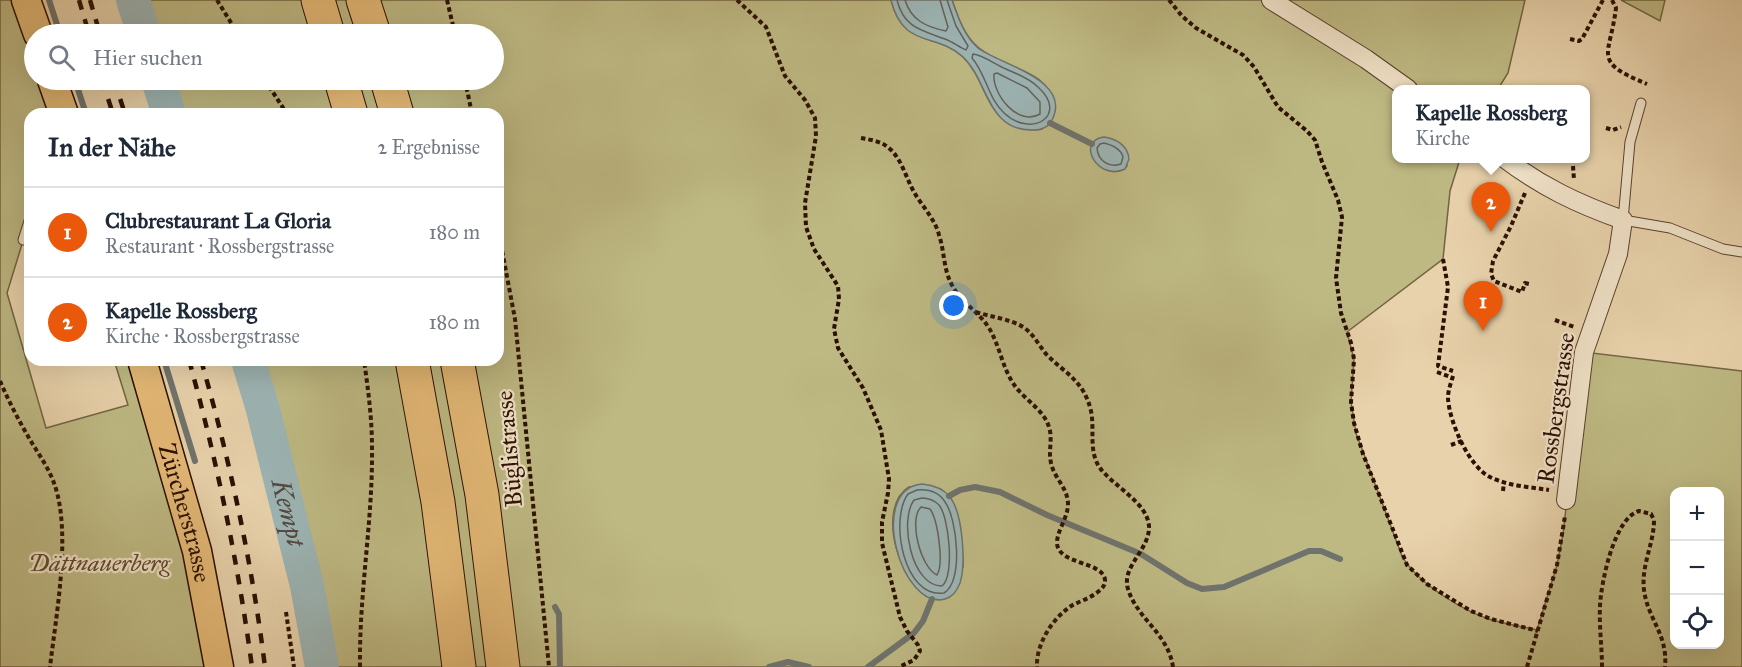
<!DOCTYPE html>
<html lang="de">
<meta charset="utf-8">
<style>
body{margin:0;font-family:"IM FELL Great Primer",serif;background:#f6f6f7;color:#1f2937}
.controls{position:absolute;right:18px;bottom:18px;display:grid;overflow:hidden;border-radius:12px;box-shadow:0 6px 24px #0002}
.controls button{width:54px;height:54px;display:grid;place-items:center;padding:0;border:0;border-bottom:2px solid #e0e1e3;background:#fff;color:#1f2937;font:30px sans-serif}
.you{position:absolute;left:954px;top:306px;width:21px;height:21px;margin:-15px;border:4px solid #fff;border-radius:50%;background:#1a73e8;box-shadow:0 0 0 9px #1a73e833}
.badge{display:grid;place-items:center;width:39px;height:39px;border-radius:50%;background:#ea580c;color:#fff;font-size:20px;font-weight:700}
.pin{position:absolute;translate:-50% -50px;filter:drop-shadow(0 2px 3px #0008)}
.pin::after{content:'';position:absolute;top:32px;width:21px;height:18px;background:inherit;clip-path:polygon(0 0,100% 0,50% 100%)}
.popup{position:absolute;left:1392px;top:85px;width:198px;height:78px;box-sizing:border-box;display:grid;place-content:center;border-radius:12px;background:#fff;filter:drop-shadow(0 2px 4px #0005);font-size:20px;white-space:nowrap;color:#747a83}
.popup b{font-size:22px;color:#1f2937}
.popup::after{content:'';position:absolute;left:50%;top:100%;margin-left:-12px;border:12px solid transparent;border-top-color:#fff}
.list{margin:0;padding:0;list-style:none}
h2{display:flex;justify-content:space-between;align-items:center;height:78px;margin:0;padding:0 24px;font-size:26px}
h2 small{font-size:20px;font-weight:400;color:#747a83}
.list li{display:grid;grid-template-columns:39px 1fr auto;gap:18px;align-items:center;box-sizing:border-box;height:90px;padding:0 24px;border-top:2px solid #e0e1e3}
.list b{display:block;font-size:22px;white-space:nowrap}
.list p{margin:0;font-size:20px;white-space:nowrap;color:#747a83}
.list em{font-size:20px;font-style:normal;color:#747a83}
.icon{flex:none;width:33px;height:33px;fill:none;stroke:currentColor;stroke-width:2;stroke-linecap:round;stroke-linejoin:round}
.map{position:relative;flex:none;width:1742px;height:667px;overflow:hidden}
.search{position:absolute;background:#fff;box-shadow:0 6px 24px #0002;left:24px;top:24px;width:480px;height:66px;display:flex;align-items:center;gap:15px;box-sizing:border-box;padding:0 21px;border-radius:33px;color:#747a83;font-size:22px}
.panel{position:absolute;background:#fff;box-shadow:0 6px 24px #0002;left:24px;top:108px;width:480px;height:258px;border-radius:18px}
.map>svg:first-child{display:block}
</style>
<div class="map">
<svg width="1742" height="667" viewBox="0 0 1742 667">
<rect width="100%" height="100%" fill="#e8d2ab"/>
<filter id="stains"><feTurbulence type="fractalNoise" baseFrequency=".00333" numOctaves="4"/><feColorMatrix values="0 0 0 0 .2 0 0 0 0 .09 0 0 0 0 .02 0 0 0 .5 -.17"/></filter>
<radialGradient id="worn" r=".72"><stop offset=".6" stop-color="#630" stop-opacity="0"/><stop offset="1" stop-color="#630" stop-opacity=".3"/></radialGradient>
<g fill="#beb983" stroke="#746442" stroke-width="1.5" fill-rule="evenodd">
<path d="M 0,0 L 26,0 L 34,34 L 34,80 L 52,80 L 64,114 L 30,114 L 30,218 L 7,293 L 46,428 L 128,405 L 114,360 L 142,360 L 219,667 L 0,667 Z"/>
<path d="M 142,0 L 891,0 C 904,49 937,32 963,57 C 987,80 984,117 1019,127 C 1028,130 1034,131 1042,129 L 1055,108 C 1051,69 1004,69 979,48 C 964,36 958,17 952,0 L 1525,0 L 1508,73 L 1498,89 L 1396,89 L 1396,158 L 1460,159 L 1450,191 L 1443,259 L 1347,332 L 1354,359 L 1351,402 L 1356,433 L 1402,556 C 1417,583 1463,611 1492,620 C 1507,624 1522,627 1537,630 L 1557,565 L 1563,534 L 1584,352 L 1742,371 L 1742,667 L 330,667 C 314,563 290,460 257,360 L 498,360 L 498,114 L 177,114 L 166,80 L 494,80 L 494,34 L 152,34 ZM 1114,140 L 1122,145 L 1127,166 C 1114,180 1092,165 1091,148 ZM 909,487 C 917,487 930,485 937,488 C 962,497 962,544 963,567 L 932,599 C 900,586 875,508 909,487 ZM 1674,492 L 1720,492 L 1720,644 L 1674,644 Z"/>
<path d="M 1621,0 L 1665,0 L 1660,21 Z"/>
</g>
<g fill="#9cb5b5" stroke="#6f736d" stroke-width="1.5">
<path d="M 891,0 L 952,0 C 958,17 964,36 978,48 C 998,64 1073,79 1052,120 C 1049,127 1041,130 1034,130 C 986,132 989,80 962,56 C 935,32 903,49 891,0 Z"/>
<path d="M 1104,137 C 1117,139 1128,146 1129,159 L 1125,169 C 1098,182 1075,141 1104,137 Z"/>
<path d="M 922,484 C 932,485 943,488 950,497 C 963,514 966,564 960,583 C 957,591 953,597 945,599 C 901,611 867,489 922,484 Z"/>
</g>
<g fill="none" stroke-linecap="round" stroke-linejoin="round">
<g stroke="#64625c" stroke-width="1.5">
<path d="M 897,0 C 904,28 921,30 945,39 C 953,42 959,47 966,50 L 968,46 L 956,26 L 947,0"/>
<path d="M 905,0 C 911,20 926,27 946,31 L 948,27 L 940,0"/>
<path d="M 973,54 C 983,55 996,65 1006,69 C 1017,74 1029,78 1038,87 C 1069,115 1032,139 1004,113 C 988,98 986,74 972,58 Z"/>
<path d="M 997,73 L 1027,88 L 1040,102 L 1040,114 C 1018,127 992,94 994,74 Z"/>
<path d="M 1104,143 C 1112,145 1121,149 1123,157 L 1121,164 C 1109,168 1098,161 1097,148 L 1100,144 Z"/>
<path d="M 917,490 C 928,489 939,492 945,502 C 957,518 964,582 944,593 C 904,599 889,520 908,494 Z"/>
<path d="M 922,498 C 928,498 934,500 939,505 C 949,517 955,576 942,586 C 911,586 899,520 914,500 Z"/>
<path d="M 921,507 L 930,509 C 938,520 944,564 937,575 C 921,568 908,520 921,507 Z"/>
</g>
<g stroke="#6f736d" stroke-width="6">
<path d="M 49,0 L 60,34"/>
<path d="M 75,80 L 86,114"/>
<path d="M 1050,123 L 1092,144"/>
<path d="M 164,360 L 195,461"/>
<path d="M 949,496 L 960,490 L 975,487 L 1000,492 L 1047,515 L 1141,554 L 1187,583 L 1202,589 L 1224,587 L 1309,551 L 1321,551 L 1340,559"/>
<path d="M 555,607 L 559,614 L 560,667"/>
<path d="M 769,667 L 788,662 L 809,667"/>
<path d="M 868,667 L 914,633 L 923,621 L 932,599"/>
</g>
<g stroke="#9cb5b5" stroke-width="34">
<path d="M 133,0 L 144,34"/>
<path d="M 158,80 L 169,114"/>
<path id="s1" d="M 248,360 L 262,406 L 307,586 L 322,667"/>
</g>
<g stroke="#5a402c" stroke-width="11">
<g id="service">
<path d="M 1641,103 L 1630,142 L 1623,220 L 1670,228 L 1723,249 L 1742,252"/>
<path d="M 23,240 L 30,218"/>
</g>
</g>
<g stroke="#5a402c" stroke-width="20">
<g id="minor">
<path d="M 1271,0 L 1366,59 L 1408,89"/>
<path d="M 1504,158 C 1542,187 1578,204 1623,220 L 1618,254 L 1584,352 L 1566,500"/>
</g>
</g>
<g stroke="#2b0f02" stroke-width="31">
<g id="primary">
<path d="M 26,0 L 38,34"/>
<path d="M 52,80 L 64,114"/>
<path id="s2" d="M 142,360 L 197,551 L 219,667"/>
</g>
</g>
<g stroke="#2b0f02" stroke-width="35">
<g id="motorway">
<path d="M 318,0 L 328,34"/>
<path d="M 363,0 L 374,34"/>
<path d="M 341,80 L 351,114"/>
<path d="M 387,80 L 397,114"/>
<path d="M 412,360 L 438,502 L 459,667"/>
<path d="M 457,360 L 482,495 L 503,667"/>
</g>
</g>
<g stroke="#2b0f02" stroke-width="4" stroke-dasharray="4.5 3" stroke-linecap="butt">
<path d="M 217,0 L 238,34"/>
<path d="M 447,0 L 455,34"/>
<path d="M 737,0 L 766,27 L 785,76 L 805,100 L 815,118 L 816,136 L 805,203 L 806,227 L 814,249 L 838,286 L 839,299 L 834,329 L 838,348 L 863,388 L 881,430 L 889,479 L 888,493 L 882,522 L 882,543 L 900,617 L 907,631 L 918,645 L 920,651 L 914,660 L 899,667"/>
<path d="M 1169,0 L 1182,16 L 1196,28 L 1243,55 L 1254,67 L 1278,107 L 1307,131 L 1315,140 L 1322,162 L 1338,200 L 1342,217 L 1336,278 L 1341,313 L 1351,343 L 1354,359 L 1351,402 L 1354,423 L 1363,454 L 1407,565 L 1427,584 L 1471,611 L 1491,619 L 1538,631"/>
<path d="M 1612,0 L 1616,8 C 1610,57 1591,61 1647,84"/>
<path d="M 1570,39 L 1579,41 L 1582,39 L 1603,0"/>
<path d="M 265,80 L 287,114"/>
<path d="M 465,80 L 472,114"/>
<path d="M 1606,128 L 1613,130 L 1621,127"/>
<path d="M 861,138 C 871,140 882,141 890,149 C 902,160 906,178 914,192 C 922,206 935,219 939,235 C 945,253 943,270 953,287 C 962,303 979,312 989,328 C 1000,346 1002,368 1015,386 C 1025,400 1044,410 1049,427 C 1053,439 1048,451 1051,463 C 1054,478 1068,488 1068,504 C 1068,518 1057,530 1057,543 C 1058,565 1103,561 1105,580 C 1105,585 1103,588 1099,591 C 1091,598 1080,601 1071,606 C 1052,619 1036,644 1037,667"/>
<path d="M 1573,166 L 1574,180"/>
<path d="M 1525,193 L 1511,226 L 1493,261 L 1491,274 L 1494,281 L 1522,292 L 1525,283 L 1529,284"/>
<path d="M 498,229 L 515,319 L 549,667"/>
<path d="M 1443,259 L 1448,287 L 1438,366 L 1453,371"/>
<path d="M 976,312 C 991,317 1010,319 1023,327 C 1034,334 1039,346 1047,355 C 1066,374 1084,381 1091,411 C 1095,430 1088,451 1100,468 C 1113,486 1147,502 1149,526 C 1150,550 1121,566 1128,589 C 1137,619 1168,633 1173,667"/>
<path d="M 1555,320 L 1574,327"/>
<path d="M 1437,372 L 1453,378"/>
<path d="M 1453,376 C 1451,383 1448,390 1448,398 C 1449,421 1469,467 1490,477 C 1508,486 1530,487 1549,490"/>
<path d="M 0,381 C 9,402 20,423 32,443 C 40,456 49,469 54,483 C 72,532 56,615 50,667"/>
<path d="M 1451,445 L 1462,441"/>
<path d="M 1503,491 L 1504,482"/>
<path d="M 286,612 L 294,667"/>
<path d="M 360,667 C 359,593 373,520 372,447 C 372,418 368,389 364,360"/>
<path d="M 1527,667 L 1557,565 L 1565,516"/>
<path d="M 1602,667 C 1602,647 1599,626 1600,606 C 1601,583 1614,518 1639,511 L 1651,514 L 1654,520 C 1654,544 1641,565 1644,590 C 1648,620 1668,634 1665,667"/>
</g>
<use href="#service" stroke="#f0e2c8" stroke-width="9"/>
<use href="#minor" stroke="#f0e2c8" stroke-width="18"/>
<use href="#primary" stroke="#e4b976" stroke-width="28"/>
<use href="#motorway" stroke="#e4b976" stroke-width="33"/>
<g stroke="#2b0f02" stroke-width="4.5" stroke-dasharray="10 10" stroke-linecap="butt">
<path d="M 79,0 L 89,34"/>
<path d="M 90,0 L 100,34"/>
<path d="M 102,80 L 113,114"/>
<path d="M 114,80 L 125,114"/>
<path d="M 189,360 C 217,461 238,563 252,667"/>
<path d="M 201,360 C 230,461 252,563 265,667"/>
</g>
</g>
<g text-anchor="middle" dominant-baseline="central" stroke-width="4.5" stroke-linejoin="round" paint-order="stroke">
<g font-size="24" fill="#2b0f02" stroke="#f0e2c8">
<text transform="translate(1556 408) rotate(-82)">Rossbergstrasse</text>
<text transform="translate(509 449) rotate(-95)">Büglistrasse</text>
<text stroke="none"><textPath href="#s2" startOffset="159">Zürcherstrasse</textPath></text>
</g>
<g font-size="24" font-style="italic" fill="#5e4a2f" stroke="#f0e2c8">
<text x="99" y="563">Dättnauerberg</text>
</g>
<g font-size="26" font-style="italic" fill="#534941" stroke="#f0e2c8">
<text stroke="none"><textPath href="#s1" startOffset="158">Kempt</textPath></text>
</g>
</g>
<rect width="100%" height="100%" filter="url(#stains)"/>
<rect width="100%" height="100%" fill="url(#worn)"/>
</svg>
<div class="controls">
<button>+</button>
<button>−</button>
<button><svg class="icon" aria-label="locate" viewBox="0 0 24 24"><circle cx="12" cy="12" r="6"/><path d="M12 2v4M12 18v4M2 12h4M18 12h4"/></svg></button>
</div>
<div class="you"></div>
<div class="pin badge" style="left:1483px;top:331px">1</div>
<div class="pin badge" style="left:1491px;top:232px">2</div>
<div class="popup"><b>Kapelle Rossberg</b>Kirche</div>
<div class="search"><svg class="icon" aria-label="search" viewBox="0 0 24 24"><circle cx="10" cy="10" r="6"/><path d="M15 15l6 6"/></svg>Hier suchen</div>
<section class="panel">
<h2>In der Nähe<small>2 Ergebnisse</small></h2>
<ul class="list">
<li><span class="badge">1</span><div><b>Clubrestaurant La Gloria</b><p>Restaurant · Rossbergstrasse</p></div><em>180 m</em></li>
<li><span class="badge">2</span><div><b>Kapelle Rossberg</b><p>Kirche · Rossbergstrasse</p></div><em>180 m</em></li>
</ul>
</section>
</div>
